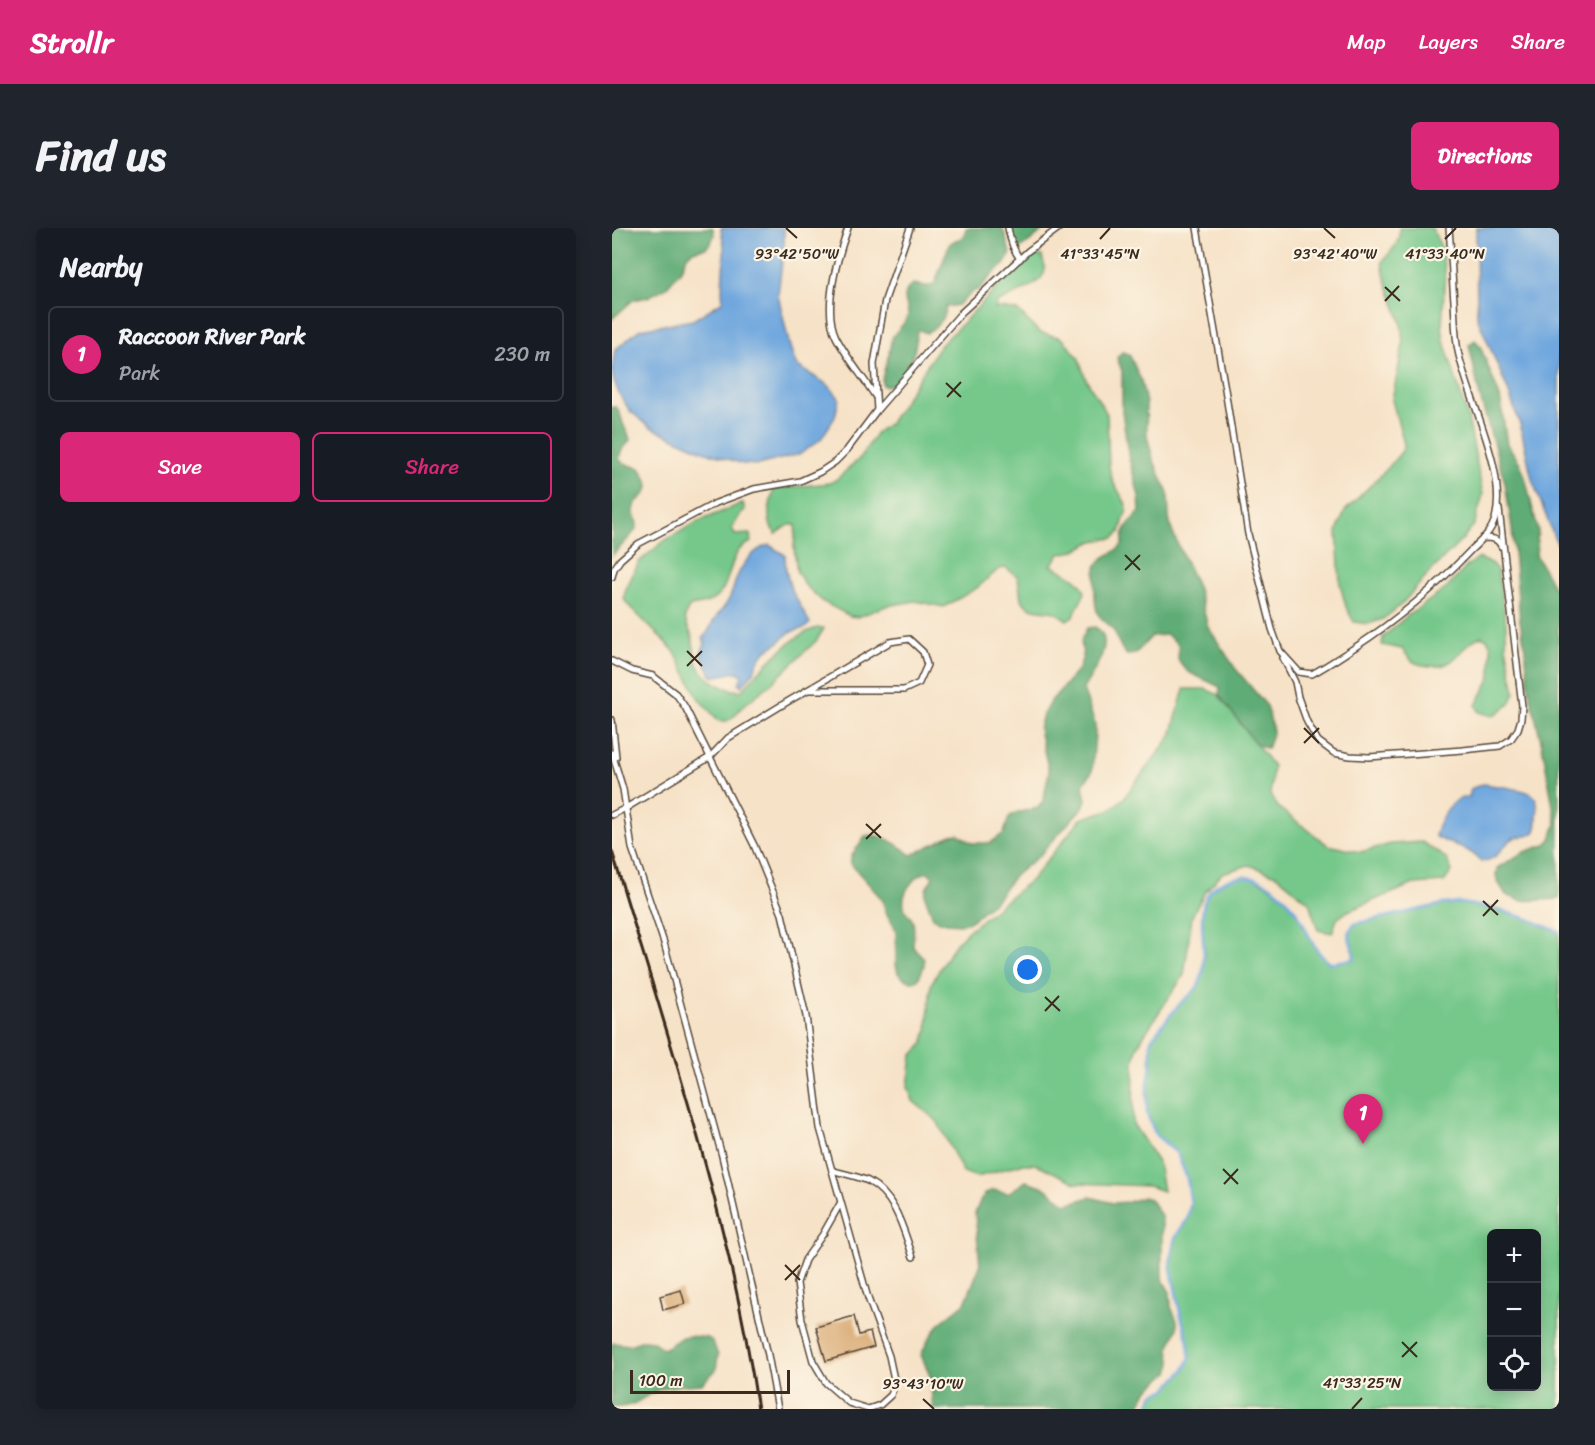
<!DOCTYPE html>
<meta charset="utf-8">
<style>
body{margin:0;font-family:Sriracha,sans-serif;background:#20242c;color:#f1f3f6}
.controls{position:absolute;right:18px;bottom:18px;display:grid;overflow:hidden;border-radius:9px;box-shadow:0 3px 15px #0003}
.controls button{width:54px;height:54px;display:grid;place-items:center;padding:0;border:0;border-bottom:2px solid #363941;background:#171b24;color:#f1f3f6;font:30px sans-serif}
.scale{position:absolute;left:18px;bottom:15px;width:160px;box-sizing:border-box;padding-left:6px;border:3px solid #3b2a1e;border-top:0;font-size:16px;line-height:21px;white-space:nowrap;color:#3b2a1e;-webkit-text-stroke:4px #fcf5e5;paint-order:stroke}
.you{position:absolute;left:416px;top:742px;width:21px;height:21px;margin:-15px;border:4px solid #fff;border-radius:50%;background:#1a73e8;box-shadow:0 0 0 9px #1a73e833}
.badge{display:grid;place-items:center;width:39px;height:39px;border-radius:50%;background:#db2777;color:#fff;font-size:20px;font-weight:700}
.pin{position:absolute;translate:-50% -50px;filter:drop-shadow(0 2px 3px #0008)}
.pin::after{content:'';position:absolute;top:32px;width:21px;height:18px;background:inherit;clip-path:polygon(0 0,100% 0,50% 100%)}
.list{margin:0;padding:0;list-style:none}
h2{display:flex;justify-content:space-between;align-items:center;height:78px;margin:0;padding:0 24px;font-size:26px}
h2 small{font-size:20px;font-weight:400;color:#9ea1a6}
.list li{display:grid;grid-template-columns:39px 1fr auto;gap:18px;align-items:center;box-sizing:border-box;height:96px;margin:0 12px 12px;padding:0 12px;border:2px solid #363941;border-radius:9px}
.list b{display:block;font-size:22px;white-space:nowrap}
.list p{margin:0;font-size:20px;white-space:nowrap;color:#9ea1a6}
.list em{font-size:20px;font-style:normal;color:#9ea1a6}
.actions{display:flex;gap:12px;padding:18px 24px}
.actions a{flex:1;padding:14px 0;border:2px solid #db2777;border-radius:9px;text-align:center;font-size:21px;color:#db2777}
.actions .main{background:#db2777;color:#fff}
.icon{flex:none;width:33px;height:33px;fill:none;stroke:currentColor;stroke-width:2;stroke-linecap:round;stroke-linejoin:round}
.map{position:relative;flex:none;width:947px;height:1181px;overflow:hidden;border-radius:9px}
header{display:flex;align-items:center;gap:36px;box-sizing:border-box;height:84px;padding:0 30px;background:#db2777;color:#fff}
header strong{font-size:28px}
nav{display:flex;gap:33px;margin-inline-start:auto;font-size:21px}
.intro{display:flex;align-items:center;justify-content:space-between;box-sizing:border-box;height:144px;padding:0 36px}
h1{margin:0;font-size:42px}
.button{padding:15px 27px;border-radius:9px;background:#db2777;color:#fff;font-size:21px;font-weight:700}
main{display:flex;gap:36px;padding:0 36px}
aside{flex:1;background:#171b24;border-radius:9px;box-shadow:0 3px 15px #0003}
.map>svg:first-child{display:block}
</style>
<header>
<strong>Strollr</strong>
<nav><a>Map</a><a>Layers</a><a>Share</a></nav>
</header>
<div class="intro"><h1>Find us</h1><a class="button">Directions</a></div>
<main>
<aside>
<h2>Nearby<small></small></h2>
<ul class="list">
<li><span class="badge">1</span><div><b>Raccoon River Park</b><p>Park</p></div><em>230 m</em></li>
</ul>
<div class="actions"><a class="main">Save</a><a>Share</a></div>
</aside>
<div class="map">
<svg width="947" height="1181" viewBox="0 0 947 1181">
<rect width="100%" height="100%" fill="#fcf5e5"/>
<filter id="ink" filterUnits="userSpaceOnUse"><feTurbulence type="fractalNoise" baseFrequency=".0167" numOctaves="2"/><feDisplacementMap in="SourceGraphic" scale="12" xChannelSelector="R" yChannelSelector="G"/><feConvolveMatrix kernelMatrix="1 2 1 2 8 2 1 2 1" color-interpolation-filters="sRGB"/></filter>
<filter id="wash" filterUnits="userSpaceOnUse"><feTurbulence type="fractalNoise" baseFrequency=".008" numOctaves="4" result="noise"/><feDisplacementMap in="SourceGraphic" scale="24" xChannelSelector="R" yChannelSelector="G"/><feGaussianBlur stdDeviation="1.35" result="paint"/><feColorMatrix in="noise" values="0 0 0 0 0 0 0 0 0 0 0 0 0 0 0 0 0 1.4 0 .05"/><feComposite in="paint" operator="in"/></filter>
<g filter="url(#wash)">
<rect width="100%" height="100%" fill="#f6e2c7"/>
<g fill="#74c78a" stroke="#587854" stroke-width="1.5" fill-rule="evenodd">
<path d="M 787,0 L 820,0 L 829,19 L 833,43 L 830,98 L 832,113 L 856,190 L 871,267 L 862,297 L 851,311 L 815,347 L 789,377 L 771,391 L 756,396 L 742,394 L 734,379 L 728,356 L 725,303 L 733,283 L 776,240 L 790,223 L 792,216 L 780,172 L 791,117 L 789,94 L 773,49 L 770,34 C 778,24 790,14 787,0 Z"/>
<path d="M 422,27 L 430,28 C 431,32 433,38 433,42 C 432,56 397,69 386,74 L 383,81 L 390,80 L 406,83 L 427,104 L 450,110 L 466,129 L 474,151 L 495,186 L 497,239 L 501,254 L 513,274 L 515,281 L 508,304 L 502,310 L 481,313 L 462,323 L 448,326 L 439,337 C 451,344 469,350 473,365 L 461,388 L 455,392 L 443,384 L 421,381 L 414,377 L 409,371 L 406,349 L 394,340 L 387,341 L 365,360 L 332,379 L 303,373 L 274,378 L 246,389 L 238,388 L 211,374 L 193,357 L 185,344 L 182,319 L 184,297 L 177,297 L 164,306 C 152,293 158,276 162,261 L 218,255 L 225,251 L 248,230 L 265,204 L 278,195 L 327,119 L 409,35 Z"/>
<path d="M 131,275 L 133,282 L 128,287 L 120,300 L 123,307 L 138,306 L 139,314 C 135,316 130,319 127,322 C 115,337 119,365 96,374 C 91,376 84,377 78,378 C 68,392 76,395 80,409 C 82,417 82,429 86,437 C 94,452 112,462 129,463 C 146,445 187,397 212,400 L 205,412 L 160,455 L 131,478 L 121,489 L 115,493 L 107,493 L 87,471 L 62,423 L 16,377 L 12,371 L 13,363 L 27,334 L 52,313 L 87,293 Z"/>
<path d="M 866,330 L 879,335 L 885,342 L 894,396 L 894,418 L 903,464 L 898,476 L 881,488 L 867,484 L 864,477 L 879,449 L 879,418 L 875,411 L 869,408 C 847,417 846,441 817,438 C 801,436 800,434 790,421 L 770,417 L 771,409 L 795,388 L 835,360 L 855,338 Z"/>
<path d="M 572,461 L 593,461 L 607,467 L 661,538 L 658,567 L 667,580 L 716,617 L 748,624 L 779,616 L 810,614 L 834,630 L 840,643 L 832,654 L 802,656 L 736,683 L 725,691 L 720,705 L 706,702 L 697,674 L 664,647 L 637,637 L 610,645 L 593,664 L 580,688 L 572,747 L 532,807 L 525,820 L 522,834 L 521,896 L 546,934 L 551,963 L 537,958 L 464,955 L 424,936 L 409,936 L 365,949 L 351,944 L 325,893 L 301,873 L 296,859 L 300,828 L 311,816 L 315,802 L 319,756 L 336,727 L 345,714 L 357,702 L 419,652 L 469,591 L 499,581 L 511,571 L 559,508 Z"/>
<path d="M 632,648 C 657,654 678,670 689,693 C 697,709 703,725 719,735 L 742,731 C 743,716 730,711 742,696 L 832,676 L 849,675 L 887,682 L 916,691 L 947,704 L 947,1181 L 535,1181 L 542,1166 L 554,1162 L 572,1142 L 578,1130 L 576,1113 L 568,1084 L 558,1035 L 563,1010 L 575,991 L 579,974 L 575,950 L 565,925 L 544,907 L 535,886 L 535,862 L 539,838 L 539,812 C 548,800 558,787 568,776 C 575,770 583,765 587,756 C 608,709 559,663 632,648 ZM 879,1006 L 924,1006 L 924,1158 L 879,1158 Z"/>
</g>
<g fill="#5fac76" stroke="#4d6b4a" stroke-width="1.5">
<path d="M 0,0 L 101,0 L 102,7 L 99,15 L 94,20 L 80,23 L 75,28 L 69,42 L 55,59 L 36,69 L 21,72 L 0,91 Z"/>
<path d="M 354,0 L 390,0 C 395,9 395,18 399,26 L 391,38 L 385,42 L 366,62 L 362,63 L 346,77 L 334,79 C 333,90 325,100 314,105 L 308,102 L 305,104 C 304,111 304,120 301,127 C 296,140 286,162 270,157 C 269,147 274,139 276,129 C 278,123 278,116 280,110 C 284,103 291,98 295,90 C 300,80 284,68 301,56 C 309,57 317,61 323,55 L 337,17 C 344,8 352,15 354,0 Z"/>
<path d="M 400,0 L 434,0 L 408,21 C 402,15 397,8 400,0 Z"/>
<path d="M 863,112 L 868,118 L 888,169 L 895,216 L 908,235 L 913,249 L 926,303 L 924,327 L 946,368 L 947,671 L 909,673 L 894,667 L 886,654 L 884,647 L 885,640 L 912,624 L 933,617 L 939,611 L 944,595 L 930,517 L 917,463 L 913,419 L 908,393 L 900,301 L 893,255 L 868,169 L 857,117 Z"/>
<path d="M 510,124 L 517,126 L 529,152 L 534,175 L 535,208 L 541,231 L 556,265 L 557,289 L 560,303 L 586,361 L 596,399 L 623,440 L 655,478 L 661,503 L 655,521 L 643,515 L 607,467 L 608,459 L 576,444 L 566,432 L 567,417 L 555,407 L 540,408 L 523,426 L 515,427 C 507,420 507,412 502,403 C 498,396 489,392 486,386 C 482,378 481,342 486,335 C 492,326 505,326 511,315 C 509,301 520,293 528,283 L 527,268 L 517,230 L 510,183 L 510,143 L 505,130 Z"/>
<path d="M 0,179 L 4,179 C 9,185 9,191 12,198 C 14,203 17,206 18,212 L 9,224 L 7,231 L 12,236 L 28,240 C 35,251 41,259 30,269 C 28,271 25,273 23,276 C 18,284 26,291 25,299 C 24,305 5,321 0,328 Z"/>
<path d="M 483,399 C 506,412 480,445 471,461 L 483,496 L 483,505 L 480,544 L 471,557 L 474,572 L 471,579 L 427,628 L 402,648 L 383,673 L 357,694 L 350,696 L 335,695 L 327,693 L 321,689 L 313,669 L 314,661 L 321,649 L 316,644 C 302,647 287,666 293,682 C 295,686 300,689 301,694 C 303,701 301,711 301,719 L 312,730 L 312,738 L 306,752 L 298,753 L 291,750 L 286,745 L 284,737 L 284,705 L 282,698 L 274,685 L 270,671 L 238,635 L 240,627 L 253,608 C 271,604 286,618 300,627 L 339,607 L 346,606 L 360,615 L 378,615 L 392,605 L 397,589 L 403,585 L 426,580 L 431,573 L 437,544 L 427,501 L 431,486 L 438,474 L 467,441 L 471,428 L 469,413 L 475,400 Z"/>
<path d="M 414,953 L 430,958 L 455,976 L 478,969 L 501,975 L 517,974 L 531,969 L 538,971 L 550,989 L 550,1050 L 558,1064 L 559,1079 L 565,1093 L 565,1101 L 557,1121 L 560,1136 L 557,1144 L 535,1163 L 526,1181 L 321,1181 L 318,1148 L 309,1127 L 315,1114 L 328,1095 L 353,1075 L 368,1038 L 363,985 L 369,971 L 374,965 L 381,962 L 396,965 Z"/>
<path d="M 78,1108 L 96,1110 L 101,1114 L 106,1127 L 104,1142 L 90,1156 C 78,1157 63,1157 52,1160 C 31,1166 25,1181 0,1179 L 0,1116 L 2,1115 L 17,1117 L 32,1112 L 40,1113 L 52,1121 L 70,1109 Z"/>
</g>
<g fill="#70a7de" stroke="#56687e" stroke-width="1.5">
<path d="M 109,0 L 172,0 L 172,17 L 166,67 L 178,119 L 184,137 L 216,157 L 227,170 L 223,189 L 209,211 L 188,226 L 146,237 L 131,236 L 91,223 L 38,199 L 18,183 L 7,166 L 1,150 L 1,135 L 3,122 L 28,101 L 81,92 L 111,73 C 108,55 113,38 112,19 C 112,13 109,7 109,0 Z"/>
<path d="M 864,0 L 947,0 L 947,318 L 942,309 L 920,251 L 908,196 L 895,160 L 865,89 Z"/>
<path d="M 157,317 L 173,327 L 174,343 L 179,361 L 198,395 L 193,400 L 178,404 L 166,415 L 152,424 L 146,433 L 142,444 L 129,458 L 127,455 L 130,448 L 128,445 L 124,444 L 101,449 C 94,441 101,449 96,440 C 90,429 86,429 93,416 L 91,409 C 98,404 97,400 101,394 C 105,386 113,380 117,371 C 121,364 122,356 125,349 C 131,335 142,321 157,317 Z"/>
<path d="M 871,556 C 879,557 917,562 921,567 C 926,572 926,582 925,589 C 925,595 925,603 920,606 C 915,610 908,607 902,610 C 888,618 890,630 869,634 C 859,619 837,617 823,608 C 825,596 834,580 844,573 C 847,570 853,570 858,568 L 858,561 Z"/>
</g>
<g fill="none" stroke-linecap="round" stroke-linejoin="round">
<path stroke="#70a7de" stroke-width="3" d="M 535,1181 L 542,1166 L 554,1162 L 572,1142 L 578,1130 L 576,1113 L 568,1084 L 558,1035 L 563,1010 L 575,991 L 579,975 L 575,950 L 565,925 L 544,907 L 535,886 L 535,862 L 539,838 L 539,812 C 548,800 558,787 568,776 C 574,770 583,765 587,756 C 604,719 567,663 622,650 C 637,647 652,652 664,662 C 673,669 682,680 688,690 C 697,706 702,724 718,735 L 742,731 C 743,716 731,711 742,696 L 832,676 L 849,675 L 887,682 L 916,691 L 947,704"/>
</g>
<g id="blocks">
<g fill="#d8a76f">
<path d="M 69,1062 L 73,1076 L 51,1082 L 48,1068 Z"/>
<path d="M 242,1088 L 247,1107 L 258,1104 L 262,1119 L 214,1133 L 204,1099 Z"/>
</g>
</g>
</g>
<g filter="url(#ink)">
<use href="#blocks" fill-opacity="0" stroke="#574637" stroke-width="1.5"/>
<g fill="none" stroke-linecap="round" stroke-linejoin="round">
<g stroke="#574637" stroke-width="8">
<g id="service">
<path d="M 236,0 C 226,28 210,81 224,109 C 235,130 251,149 263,168"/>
<path d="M 396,0 C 398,11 401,22 408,31"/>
<path d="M 585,0 L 613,161 L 636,306 L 660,401 L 668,423 L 687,444 L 700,446 C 715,438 728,429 742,420 C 785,392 823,360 858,323 C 867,314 879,305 883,291 C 896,244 856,171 846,123 C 843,107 843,90 842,73 C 840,49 839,24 837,0"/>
<path d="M 265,182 L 262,136 L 273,72 L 298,0"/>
<path d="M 871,310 C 879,310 886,310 889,318"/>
<path d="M 0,349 L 2,341 L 8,332 L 26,316 L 104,275 L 142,261 L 188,253 L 208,244 L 223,234 L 235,222 L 265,182 L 349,85 L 416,23 L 447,0"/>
<path d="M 671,430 L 683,454 L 686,469 L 695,494 L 706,513 L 722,525 L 738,528 L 757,529 L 851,522 L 888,518 L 899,511 L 906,501 L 909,491 L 910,478 L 887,281"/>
<path d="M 0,433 L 20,443 L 41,448 L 64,466 L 73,479 L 142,617 L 170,686 L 194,788 L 208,900 L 256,1070 L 277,1128 L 283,1156 L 279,1167 L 268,1177 L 256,1181 L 237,1175 L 214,1155 L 201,1133 L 190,1092 L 185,1055 L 193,1032 L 211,1006 L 229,974"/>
<path d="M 0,492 L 4,529"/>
<path d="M 0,525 L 11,561 L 20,620 L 52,715 L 110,928 L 156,1127 L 166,1181"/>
<path d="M 0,587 L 14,580 L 98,529 L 116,510 L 175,474 L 278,414 L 297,411 L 311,424 L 315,437 L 307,455 L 292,462 L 195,462"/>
<path d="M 220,942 C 231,946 245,948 256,953 C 284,968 291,1001 301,1029"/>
</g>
</g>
<use href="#service" stroke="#fff" stroke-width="5"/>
<path stroke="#3b2a1e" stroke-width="3" d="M 0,623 C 55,807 118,990 146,1181"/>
</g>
</g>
<path fill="none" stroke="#3b2a1e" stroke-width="2" d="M 174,0 L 185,10M 712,0 L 723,10M 488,11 L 498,0M 833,11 L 844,0M 773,59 L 788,73M 773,73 L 787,58M 334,155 L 349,169M 335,169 L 349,154M 513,327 L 528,342M 513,342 L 528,327M 75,423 L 90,438M 75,438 L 90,423M 692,500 L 707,515M 692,515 L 707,500M 254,596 L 269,610M 254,611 L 269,596M 871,673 L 886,687M 871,688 L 886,672M 433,769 L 448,783M 433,783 L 447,768M 611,941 L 626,956M 612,956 L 626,941M 173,1037 L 188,1052M 173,1052 L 188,1037M 790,1114 L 805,1129M 790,1129 L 805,1114M 311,1171 L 322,1181M 740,1181 L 750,1170"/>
<g font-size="15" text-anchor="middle" fill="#3b2a1e" stroke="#fcf5e5" stroke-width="4.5" stroke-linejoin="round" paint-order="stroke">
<text x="185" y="31">93°42'50"W</text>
<text x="723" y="31">93°42'40"W</text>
<text x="488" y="31">41°33'45"N</text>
<text x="833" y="31">41°33'40"N</text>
<text x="750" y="1160">41°33'25"N</text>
<text x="311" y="1161">93°43'10"W</text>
</g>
</svg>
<div class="controls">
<button>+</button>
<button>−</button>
<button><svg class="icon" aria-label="locate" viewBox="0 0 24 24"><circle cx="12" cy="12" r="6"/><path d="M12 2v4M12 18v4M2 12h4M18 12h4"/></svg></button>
</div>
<div class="scale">100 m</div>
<div class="you"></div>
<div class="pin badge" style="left:751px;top:916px">1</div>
</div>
</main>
